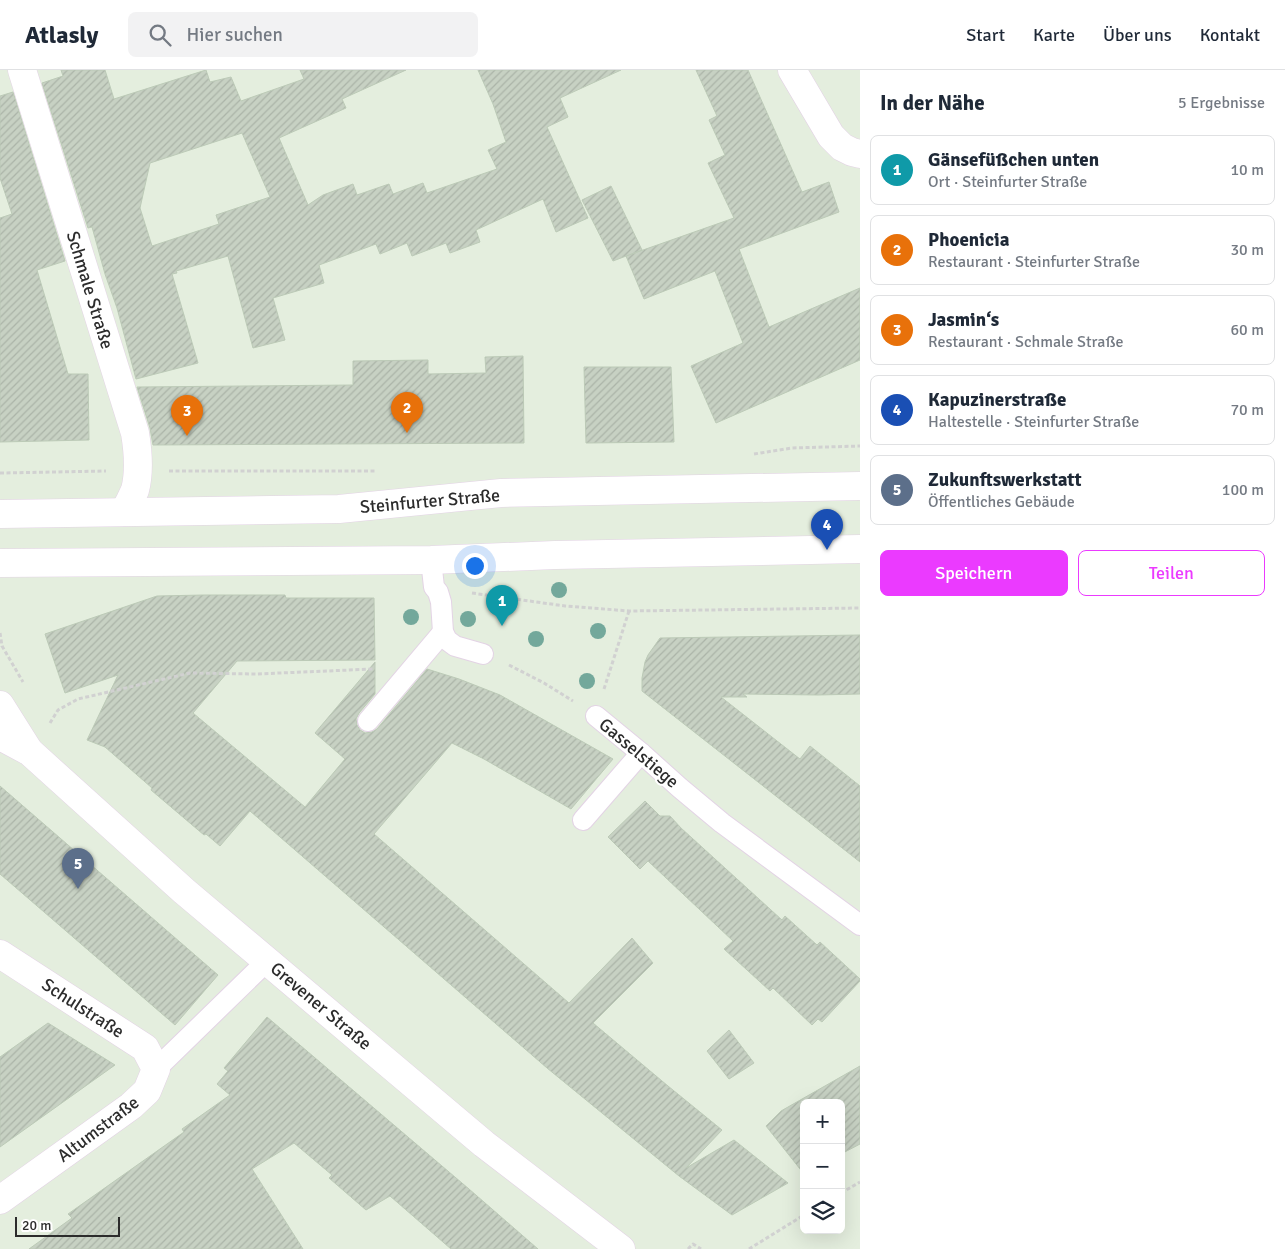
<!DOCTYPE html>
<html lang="de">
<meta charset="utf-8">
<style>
body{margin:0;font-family:Signika,sans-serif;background:#f2f2f3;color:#1f2937}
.controls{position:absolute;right:15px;bottom:15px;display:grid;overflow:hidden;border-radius:8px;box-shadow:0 5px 20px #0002}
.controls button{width:45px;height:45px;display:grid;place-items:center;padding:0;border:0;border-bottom:1px solid #e0e1e3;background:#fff;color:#1f2937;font:25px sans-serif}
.scale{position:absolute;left:15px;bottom:12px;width:105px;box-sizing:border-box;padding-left:5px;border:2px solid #2c2c2c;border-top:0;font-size:14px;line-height:18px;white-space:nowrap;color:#2c2c2c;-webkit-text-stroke:4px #fff;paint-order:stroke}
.you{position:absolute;left:474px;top:495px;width:18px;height:18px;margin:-12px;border:4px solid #fff;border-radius:50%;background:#1a73e8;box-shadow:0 0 0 8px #1a73e833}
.badge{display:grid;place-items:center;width:32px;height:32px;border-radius:50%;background:#eb3aff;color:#fff;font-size:16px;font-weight:700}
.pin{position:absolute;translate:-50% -41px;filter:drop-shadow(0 1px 2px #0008)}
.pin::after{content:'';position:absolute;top:26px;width:18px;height:15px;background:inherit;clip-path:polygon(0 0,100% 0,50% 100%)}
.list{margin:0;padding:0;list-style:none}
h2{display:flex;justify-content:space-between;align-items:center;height:65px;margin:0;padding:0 20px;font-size:21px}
h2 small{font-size:16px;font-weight:400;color:#747a83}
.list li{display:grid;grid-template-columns:32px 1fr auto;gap:15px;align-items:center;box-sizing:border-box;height:70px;margin:0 10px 10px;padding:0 10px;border:1px solid #e0e1e3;border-radius:8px}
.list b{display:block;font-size:19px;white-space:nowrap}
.list p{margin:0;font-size:16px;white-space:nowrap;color:#747a83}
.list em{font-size:16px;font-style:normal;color:#747a83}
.actions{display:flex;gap:10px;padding:15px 20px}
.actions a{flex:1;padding:11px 0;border:1px solid #eb3aff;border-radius:8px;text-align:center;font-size:18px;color:#eb3aff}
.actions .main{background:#eb3aff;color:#fff}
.icon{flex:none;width:28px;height:28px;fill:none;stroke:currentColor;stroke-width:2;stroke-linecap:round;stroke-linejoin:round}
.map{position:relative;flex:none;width:860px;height:1179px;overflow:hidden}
header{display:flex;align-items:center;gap:30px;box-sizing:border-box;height:70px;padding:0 25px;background:#fff;border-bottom:1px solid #e0e1e3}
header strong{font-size:24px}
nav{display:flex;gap:28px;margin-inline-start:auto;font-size:18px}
.search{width:350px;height:45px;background:#f2f2f3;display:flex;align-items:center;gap:12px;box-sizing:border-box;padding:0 18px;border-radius:8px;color:#747a83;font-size:19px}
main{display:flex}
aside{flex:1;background:#fff}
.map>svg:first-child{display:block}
</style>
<header>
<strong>Atlasly</strong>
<div class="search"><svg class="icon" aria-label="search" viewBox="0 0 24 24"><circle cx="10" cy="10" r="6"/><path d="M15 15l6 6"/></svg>Hier suchen</div>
<nav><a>Start</a><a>Karte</a><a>Über uns</a><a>Kontakt</a></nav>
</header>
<main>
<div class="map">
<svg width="860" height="1179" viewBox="0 0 860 1179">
<defs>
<pattern id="building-hatch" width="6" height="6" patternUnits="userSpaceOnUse" patternTransform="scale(1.25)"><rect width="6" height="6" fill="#c7d1c3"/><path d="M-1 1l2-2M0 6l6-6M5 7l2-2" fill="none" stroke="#abb4a8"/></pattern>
</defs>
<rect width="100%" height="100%" fill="#e4eede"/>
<g fill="url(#building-hatch)" stroke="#bccab7" fill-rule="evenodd">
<path d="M 61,0 L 105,0 L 114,29 L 206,0 L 210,12 L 231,7 L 241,31 L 304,9 L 300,0 L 406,0 L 342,29 L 346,38 L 279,68 L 308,135 L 323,125 L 353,114 L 357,125 L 389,114 L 393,124 L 423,113 L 427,123 L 497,99 L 488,80 L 506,72 L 493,34 L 478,0 L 621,0 L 560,28 L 568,47 L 547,57 L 588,148 L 556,162 L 543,129 L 476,160 L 480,172 L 450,183 L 446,173 L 412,186 L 407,173 L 380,184 L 376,174 L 319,195 L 324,213 L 273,228 L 285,270 L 253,278 L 228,186 L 176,201 L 177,203 L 172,204 L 198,293 L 136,309 L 117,238 L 105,204 L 92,157 L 88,158 L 42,13 L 63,6 ZM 242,63 L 270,127 L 216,145 L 219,154 L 152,176 L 140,138 L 150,93 Z"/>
<path d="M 696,0 L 748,0 L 802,122 L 829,112 L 839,142 L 739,179 L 769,257 L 860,218 L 860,290 L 716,353 L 691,296 L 743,273 L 715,201 L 644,229 L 626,186 L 734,148 L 708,93 L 725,85 L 709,50 L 717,46 Z"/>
<path d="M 13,22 L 65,191 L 37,200 L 68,304 L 88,304 L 89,370 L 0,372 L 0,148 L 12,144 L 0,108 L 0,26 Z"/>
<path d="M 611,116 L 642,180 L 613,191 L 582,130 Z"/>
<path d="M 523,286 L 524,373 L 153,375 L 150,358 L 137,317 L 353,315 L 353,291 L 428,290 L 428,304 L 486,303 L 485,287 Z"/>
<path d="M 584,297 L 671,297 L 674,372 L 586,373 Z"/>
<path d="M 204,525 L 285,525 L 286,528 L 374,528 L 375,590 L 237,591 L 193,643 L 305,737 L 345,689 L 315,663 L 375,592 L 375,624 L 359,643 L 356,649 L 357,655 L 360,660 L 365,663 L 372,662 L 377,659 L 427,599 L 459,609 L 500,625 L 613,689 L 571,739 L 484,689 L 452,673 L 374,764 L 569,933 L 632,868 L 653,893 L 593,953 L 668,1016 L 722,1060 L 686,1098 L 734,1070 L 788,1113 L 732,1145 L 679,1106 L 547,998 L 250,741 L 220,776 L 206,764 L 204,765 L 151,720 L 152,718 L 105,677 L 87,670 L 118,605 L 65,623 L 45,564 L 157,526 Z"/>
<path d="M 860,565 L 860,624 L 818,625 L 743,624 L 747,627 L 721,627 L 800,689 L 810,676 L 860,716 L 860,792 L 642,621 L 642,608 L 645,592 L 648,585 L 660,568 Z"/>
<path d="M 0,716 L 218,905 L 175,955 L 0,804 Z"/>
<path d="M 645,731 L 660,746 L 670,746 L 681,758 L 782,850 L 785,846 L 817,875 L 820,872 L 860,909 L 860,911 L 822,952 L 818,949 L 812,955 L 773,918 L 770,921 L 724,879 L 733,871 L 648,791 L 640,799 L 608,767 Z"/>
<path d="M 267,947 L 469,1119 L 538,1179 L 451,1179 L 390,1126 L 366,1140 L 329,1108 L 332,1105 L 294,1073 L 252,1099 L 303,1179 L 29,1179 L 72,1148 L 68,1144 L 184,1062 L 182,1059 L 230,1025 L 217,1014 L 228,1001 L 224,998 Z"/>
<path d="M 48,953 L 115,995 L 0,1077 L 0,987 Z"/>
<path d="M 729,960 L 754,993 L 729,1009 L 707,981 Z"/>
<path d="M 860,996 L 860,1074 L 841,1084 L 841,1033 L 804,1033 L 804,1104 L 766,1056 L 781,1041 Z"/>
</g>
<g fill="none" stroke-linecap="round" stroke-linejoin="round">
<g stroke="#e3d3e5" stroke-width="22">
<g id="lane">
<path d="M 431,490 L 434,517 L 438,522 L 441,532 L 443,562 L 447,570 L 455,576 L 483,584"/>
<path d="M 596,646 L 641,683 L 680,718 L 722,753 L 860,855"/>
<path d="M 368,651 L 443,562"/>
<path d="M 583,750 L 641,683"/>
<path d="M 156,999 L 267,891"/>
</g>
</g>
<g stroke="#e3d3e5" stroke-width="29">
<g id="street">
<path d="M 22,0 L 135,363 C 138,381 140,401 135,420 C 132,427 128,435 124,442"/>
<path d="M 792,0 L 831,66 L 842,77 L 852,82 L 860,84"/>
<path d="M 0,884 L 145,978 L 156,999 L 147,1021 L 131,1036 L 0,1130"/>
</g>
</g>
<g stroke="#e3d3e5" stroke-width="29">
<g id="secondary">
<path d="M 0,444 L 339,439 L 501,423 L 860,416"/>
<path d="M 0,493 L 431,490 L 555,485 L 860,479"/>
<path d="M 0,635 L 29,681"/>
<path d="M 0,666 L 30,682 L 184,821 L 363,972 L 484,1074 L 621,1179"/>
</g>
</g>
<g stroke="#d1d1d1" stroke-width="3" stroke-dasharray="4 2.5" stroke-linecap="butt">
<path d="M 754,384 L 792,378 L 860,376"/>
<path d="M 169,401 L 376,401"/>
<path d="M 0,403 L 106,401"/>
<path d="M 472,523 L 565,536 L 629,541 L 860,538"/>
<path d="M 0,563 L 2,576 L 23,612"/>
<path d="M 509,595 L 544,613 L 573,631"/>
<path d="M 604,619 L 629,541"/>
<path d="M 50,653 L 58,640 L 78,629 L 190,603 L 257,604 L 373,599"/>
<path d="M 841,1123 L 860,1112"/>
<path d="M 688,1179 L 693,1174 L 701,1179"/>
<path d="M 749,1179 L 804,1145"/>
</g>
<use href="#lane" stroke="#fff" stroke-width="20"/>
<use href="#street" stroke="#fff" stroke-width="28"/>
<use href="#secondary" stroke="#fff" stroke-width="28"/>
</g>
<g fill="#73a89b">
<circle cx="559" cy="520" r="8"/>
<circle cx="411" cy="547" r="8"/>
<circle cx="468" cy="549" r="8"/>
<circle cx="598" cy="561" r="8"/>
<circle cx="536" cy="569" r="8"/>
<circle cx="587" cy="611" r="8"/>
</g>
<g text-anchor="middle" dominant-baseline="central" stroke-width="4" stroke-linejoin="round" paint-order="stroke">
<g font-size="18" fill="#2c2c2c" stroke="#fff">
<text transform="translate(90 220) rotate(73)">Schmale Straße</text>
<text transform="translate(430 431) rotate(-5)">Steinfurter Straße</text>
<text transform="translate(639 683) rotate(40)">Gasselstiege</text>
<text transform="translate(321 936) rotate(40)">Grevener Straße</text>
<text transform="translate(83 938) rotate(33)">Schulstraße</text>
<text transform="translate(98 1059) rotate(-37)">Altumstraße</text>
</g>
</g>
</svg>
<div class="controls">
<button>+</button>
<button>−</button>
<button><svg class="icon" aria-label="layers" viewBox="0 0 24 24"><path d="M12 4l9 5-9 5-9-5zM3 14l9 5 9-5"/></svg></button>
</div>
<div class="scale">20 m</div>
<div class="you"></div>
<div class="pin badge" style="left:502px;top:556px;background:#0f9aa8">1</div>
<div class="pin badge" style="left:407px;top:363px;background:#e8710a">2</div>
<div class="pin badge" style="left:187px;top:366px;background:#e8710a">3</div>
<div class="pin badge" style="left:827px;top:480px;background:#1a4fb4">4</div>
<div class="pin badge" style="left:78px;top:819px;background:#5c6f8a">5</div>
</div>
<aside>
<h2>In der Nähe<small>5 Ergebnisse</small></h2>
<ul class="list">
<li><span class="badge" style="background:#0f9aa8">1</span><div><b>Gänsefüßchen unten</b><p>Ort · Steinfurter Straße</p></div><em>10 m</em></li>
<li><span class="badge" style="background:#e8710a">2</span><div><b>Phoenicia</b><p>Restaurant · Steinfurter Straße</p></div><em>30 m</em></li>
<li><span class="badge" style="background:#e8710a">3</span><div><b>Jasmin‘s</b><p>Restaurant · Schmale Straße</p></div><em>60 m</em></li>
<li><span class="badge" style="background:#1a4fb4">4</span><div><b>Kapuzinerstraße</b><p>Haltestelle · Steinfurter Straße</p></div><em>70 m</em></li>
<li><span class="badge" style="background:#5c6f8a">5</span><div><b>Zukunftswerkstatt</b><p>Öffentliches Gebäude</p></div><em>100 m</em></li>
</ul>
<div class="actions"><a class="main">Speichern</a><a>Teilen</a></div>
</aside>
</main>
